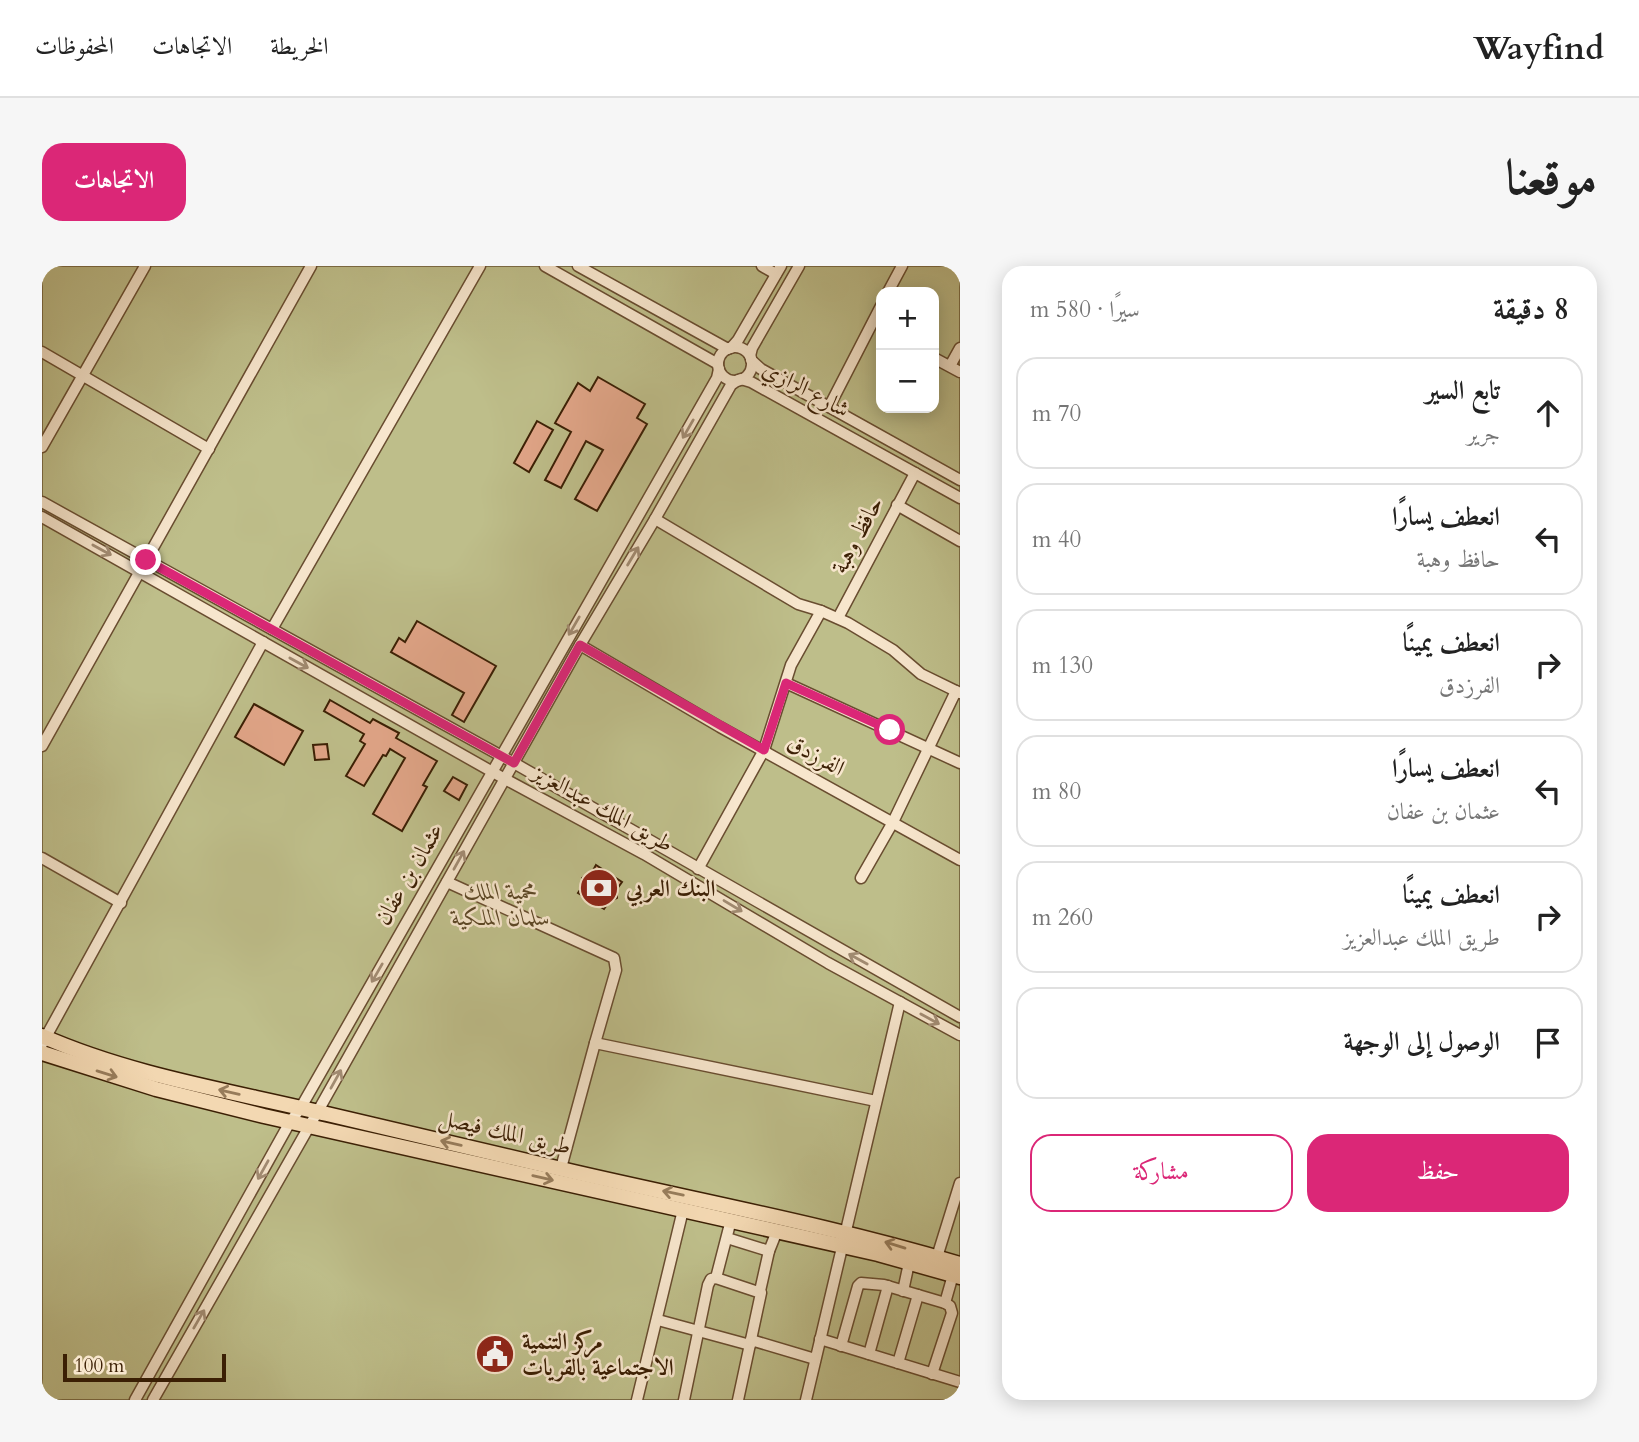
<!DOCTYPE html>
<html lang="ar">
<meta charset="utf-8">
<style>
body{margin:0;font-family:Cardo,Amiri,serif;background:#f6f6f6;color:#222;direction:rtl}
.controls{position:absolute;right:21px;top:21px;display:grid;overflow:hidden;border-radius:14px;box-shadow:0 4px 18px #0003}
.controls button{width:63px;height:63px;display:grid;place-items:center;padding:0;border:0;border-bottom:2px solid #e0e0e0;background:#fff;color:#222;font:35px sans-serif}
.scale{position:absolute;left:21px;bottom:18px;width:163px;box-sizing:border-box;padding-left:7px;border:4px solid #3b1f04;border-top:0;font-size:19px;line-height:24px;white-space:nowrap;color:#3b1f04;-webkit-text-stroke:5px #f7e6cd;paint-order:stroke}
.stop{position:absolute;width:21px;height:21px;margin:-16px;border:5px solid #db2777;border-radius:50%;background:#fff}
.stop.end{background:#db2777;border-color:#fff;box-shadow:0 2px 7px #0008}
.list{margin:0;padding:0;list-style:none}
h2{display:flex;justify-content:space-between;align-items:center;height:91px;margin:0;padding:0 28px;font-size:30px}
h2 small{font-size:23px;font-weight:400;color:#767676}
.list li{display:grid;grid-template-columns:46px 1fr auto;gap:21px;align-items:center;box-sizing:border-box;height:112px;margin:0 14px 14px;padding:0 14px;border:2px solid #e0e0e0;border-radius:21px}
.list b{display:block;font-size:26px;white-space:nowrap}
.list p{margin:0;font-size:23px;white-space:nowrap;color:#767676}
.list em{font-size:23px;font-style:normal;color:#767676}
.actions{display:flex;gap:14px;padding:21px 28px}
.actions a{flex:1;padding:16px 0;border:2px solid #db2777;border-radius:21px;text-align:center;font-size:24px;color:#db2777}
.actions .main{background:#db2777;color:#fff}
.icon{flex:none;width:38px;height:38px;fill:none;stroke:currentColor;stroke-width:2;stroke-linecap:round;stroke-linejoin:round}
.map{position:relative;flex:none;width:918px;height:1134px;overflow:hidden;direction:ltr;border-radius:21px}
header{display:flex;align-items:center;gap:42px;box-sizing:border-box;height:98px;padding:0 35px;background:#fff;border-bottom:2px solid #e0e0e0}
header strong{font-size:33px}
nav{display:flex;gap:38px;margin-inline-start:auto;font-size:24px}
.intro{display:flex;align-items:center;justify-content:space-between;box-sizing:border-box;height:168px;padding:0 42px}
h1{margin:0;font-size:49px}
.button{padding:18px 32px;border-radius:21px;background:#db2777;color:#fff;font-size:24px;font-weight:700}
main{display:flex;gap:42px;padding:0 42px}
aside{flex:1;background:#fff;border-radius:21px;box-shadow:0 4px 18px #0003}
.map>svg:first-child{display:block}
</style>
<header>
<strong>Wayfind</strong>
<nav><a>الخريطة</a><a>الاتجاهات</a><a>المحفوظات</a></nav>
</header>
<div class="intro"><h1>موقعنا</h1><a class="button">الاتجاهات</a></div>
<main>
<aside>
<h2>8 دقيقة<small>سيرًا · 580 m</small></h2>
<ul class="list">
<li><svg class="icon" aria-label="ahead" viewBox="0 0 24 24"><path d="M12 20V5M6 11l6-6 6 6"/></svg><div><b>تابع السير</b><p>جرير</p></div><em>70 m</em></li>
<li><svg class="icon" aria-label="left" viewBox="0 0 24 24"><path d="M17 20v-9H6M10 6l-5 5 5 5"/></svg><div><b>انعطف يسارًا</b><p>حافظ وهبة</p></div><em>40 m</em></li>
<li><svg class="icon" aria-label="right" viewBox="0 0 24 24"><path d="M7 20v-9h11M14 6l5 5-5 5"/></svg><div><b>انعطف يمينًا</b><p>الفرزدق</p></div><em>130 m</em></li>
<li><svg class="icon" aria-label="left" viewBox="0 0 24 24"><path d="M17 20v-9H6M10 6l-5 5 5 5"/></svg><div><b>انعطف يسارًا</b><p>عثمان بن عفان</p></div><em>80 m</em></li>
<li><svg class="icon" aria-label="right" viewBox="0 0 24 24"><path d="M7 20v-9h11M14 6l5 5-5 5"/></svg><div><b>انعطف يمينًا</b><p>طريق الملك عبدالعزيز</p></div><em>260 m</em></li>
<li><svg class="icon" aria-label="arrive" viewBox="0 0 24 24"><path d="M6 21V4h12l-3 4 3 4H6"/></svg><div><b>الوصول إلى الوجهة</b></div></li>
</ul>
<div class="actions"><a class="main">حفظ</a><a>مشاركة</a></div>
</aside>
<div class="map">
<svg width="918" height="1134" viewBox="0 0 918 1134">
<rect width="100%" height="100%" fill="#f3d8b2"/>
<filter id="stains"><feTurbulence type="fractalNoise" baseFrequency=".00286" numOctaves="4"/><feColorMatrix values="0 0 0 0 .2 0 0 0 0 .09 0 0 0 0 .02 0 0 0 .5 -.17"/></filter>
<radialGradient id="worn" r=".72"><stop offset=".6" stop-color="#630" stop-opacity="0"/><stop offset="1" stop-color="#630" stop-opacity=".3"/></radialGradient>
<path fill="#bebe8a" stroke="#7c6e47" stroke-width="2" fill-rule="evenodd" d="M 0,0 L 918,0 L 918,1134 L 0,1134 ZM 839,26 L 892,26 L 892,142 L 839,142 Z"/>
<g fill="#e2a689" stroke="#3b1f04" stroke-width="2">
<path d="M 556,111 L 603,138 L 595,152 L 605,158 L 555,245 L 533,233 L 561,184 L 544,175 L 519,222 L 503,214 L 529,166 L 513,157 L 536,117 L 548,125 Z"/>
<path d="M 495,155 L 511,164 L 487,206 L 472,197 Z"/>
<path d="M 375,355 L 454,400 L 422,456 L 410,449 L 422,427 L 349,386 L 357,372 L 363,376 Z"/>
<path d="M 288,434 L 328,457 L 331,453 L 357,467 L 354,472 L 395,495 L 381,519 L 385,521 L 360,565 L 331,548 L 363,492 L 348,483 L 344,490 L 341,489 L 322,520 L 304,510 L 323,478 L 318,475 L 322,468 L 282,445 Z"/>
<path d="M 212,438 L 261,465 L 242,499 L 193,471 Z"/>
<path d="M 285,478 L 287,493 L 273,494 L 271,479 Z"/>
<path d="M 411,511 L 425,519 L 417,534 L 402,525 Z"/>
<path d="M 554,599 L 580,616 L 575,623 L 575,632 L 567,636 L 562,643 L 536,627 L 540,621 L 540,612 L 549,608 Z"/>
</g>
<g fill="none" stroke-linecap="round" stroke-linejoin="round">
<g stroke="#694d30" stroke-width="13">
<g id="minor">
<path d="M 503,0 L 676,98"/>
<path d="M 536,0 L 686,83"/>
<path d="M 720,0 L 734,8"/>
<path d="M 846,26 L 860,0"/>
<circle cx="693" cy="98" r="17"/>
<path d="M 689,82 L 696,74 L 739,0"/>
<path d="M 0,86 L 167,183"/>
<path d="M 708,90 L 710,82 L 757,0"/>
<path d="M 892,92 L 918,106"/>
<path d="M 709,94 L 719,103 L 918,214"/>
<path d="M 908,100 L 918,82"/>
<path d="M 699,113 L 709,116 L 918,232"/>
<path d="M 787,141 L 839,40"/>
<path d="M 0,181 L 103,0"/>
<path d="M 0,236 L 472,497 L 918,751"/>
<path d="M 855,239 L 918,275"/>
<path d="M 0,251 L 463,513 L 602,588 L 786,697 L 918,769"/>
<path d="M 613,253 L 756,338 L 779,345 L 806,357 L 851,384 L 879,408 L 918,427"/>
<path d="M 796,352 L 873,207"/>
<path d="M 230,363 L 438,0"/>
<path d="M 538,379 L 678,461 L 918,594"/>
<path d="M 744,417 L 918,497"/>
<path d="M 0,480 L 269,0"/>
<path d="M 0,592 L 79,637"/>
<path d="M 656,603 L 722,484 L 749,399 L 779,345"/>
<path d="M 819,612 L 851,556 L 914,425"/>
<path d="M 405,616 L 572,692 L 574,704 L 553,777"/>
<path d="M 0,778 L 221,376"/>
<path d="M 519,902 L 553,777 L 834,835"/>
<path d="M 685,972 L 727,985 L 735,965"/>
<path d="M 895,991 L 918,917"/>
<path d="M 674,1012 L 719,1027 L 696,1134"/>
<path d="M 718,1025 L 727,985"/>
<path d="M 861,1025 L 867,997"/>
<path d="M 903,1037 L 911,1009"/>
<path d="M 616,1054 L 708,1079"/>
<path d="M 778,1073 L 918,1116"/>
<path d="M 709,1074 L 773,1093"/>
<path d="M 799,1080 L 816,1020 L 819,1017 L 842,1019 L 903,1037 L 908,1040 L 910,1047 L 890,1108"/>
<path d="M 827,1088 L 846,1020"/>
<path d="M 856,1097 L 876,1029"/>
<path d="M 93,1134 L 248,856 L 258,843 L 675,112 L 677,103"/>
<path d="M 111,1134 L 276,845 L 538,379 L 613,253 L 689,119 L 696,114"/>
<path d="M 595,1134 L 641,944"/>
<path d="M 642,1134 L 666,1019 L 669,1013 L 674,1012 L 689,954"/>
<path d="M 764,1134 L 858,736"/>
</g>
</g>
<g stroke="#3b1f04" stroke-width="17">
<g id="major">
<path d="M 0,770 C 91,810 190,825 285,848 C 368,867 450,887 532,906 C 662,936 791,960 918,998"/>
<path d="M 0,787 L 114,823 L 222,850 L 836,988 L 918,1011"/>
</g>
</g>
<use href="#minor" stroke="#f7e6cd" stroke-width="10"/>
<use href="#major" stroke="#f3d8b2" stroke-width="14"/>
</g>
<defs><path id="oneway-shaft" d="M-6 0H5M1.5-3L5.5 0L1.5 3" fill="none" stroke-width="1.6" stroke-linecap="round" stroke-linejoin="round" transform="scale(1.75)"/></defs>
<g stroke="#a28c73">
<use href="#oneway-shaft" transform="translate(646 163) rotate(120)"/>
<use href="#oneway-shaft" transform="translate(60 284) rotate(29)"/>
<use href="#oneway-shaft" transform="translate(591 290) rotate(-59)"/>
<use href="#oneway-shaft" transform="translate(532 360) rotate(120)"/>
<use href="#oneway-shaft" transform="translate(257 397) rotate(29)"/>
<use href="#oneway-shaft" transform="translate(417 594) rotate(-61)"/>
<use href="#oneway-shaft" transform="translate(691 640) rotate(31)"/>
<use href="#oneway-shaft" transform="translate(816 693) rotate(-151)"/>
<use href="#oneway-shaft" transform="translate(335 707) rotate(120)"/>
<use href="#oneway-shaft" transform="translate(888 753) rotate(29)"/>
<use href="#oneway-shaft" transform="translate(294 813) rotate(-61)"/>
<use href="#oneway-shaft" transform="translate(221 904) rotate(119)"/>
<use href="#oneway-shaft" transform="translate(157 1053) rotate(-60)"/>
</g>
<g stroke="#977c5b">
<use href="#oneway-shaft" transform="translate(65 808) rotate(17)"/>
<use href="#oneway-shaft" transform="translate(187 826) rotate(-167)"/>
<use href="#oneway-shaft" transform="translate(409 877) rotate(-167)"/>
<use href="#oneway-shaft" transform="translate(501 912) rotate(13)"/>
<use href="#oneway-shaft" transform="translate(631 927) rotate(-168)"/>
<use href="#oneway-shaft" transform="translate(853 979) rotate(-163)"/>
</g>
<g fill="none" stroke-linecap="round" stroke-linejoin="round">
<path stroke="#db2777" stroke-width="9" d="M 104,294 L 472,497 L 538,379 L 722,484 L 744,417 L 848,464"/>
</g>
<defs>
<g id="bank-disc" transform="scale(2.0125)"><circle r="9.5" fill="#8f2418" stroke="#f7e6cd"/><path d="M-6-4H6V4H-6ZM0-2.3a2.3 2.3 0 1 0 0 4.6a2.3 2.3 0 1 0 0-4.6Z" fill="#fff"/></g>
<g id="civic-disc" transform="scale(2.0125)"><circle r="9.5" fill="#8f2418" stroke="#f7e6cd"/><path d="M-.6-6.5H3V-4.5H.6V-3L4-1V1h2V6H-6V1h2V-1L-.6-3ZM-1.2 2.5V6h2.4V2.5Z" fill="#fff"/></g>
</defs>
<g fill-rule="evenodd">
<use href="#bank-disc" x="557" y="622"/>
<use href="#civic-disc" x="453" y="1088"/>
</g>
<g text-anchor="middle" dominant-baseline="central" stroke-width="5" stroke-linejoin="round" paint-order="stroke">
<g font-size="23" fill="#3b1f04" stroke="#f7e6cd">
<text transform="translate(764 123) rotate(28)">شارع الرازي</text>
<text transform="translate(815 269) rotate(-62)">حافظ وهبة</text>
<text transform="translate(774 489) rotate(29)">الفرزدق</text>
<text transform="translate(561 542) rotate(29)">طريق الملك عبدالعزيز</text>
<text transform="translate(367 608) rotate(-60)">عثمان بن عفان</text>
<text transform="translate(463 866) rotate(13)">طريق الملك فيصل</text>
</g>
<g font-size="23" font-weight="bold" fill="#3b1f04" stroke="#f7e6cd" text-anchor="start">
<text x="584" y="622">البنك العربي</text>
<text x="480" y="1075">مركز التنمية<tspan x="480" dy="26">الاجتماعية بالقريات</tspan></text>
</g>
<g font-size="23" font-style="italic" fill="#5c4726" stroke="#f7e6cd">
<text x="459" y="625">محمية الملك<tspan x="459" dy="26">سلمان الملكية</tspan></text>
</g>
</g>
<rect width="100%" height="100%" filter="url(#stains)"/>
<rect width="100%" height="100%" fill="url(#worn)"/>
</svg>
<div class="controls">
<button>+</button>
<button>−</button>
</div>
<div class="scale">100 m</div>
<div class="stop" style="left:848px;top:464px"></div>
<div class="stop end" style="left:104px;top:294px"></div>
</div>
</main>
